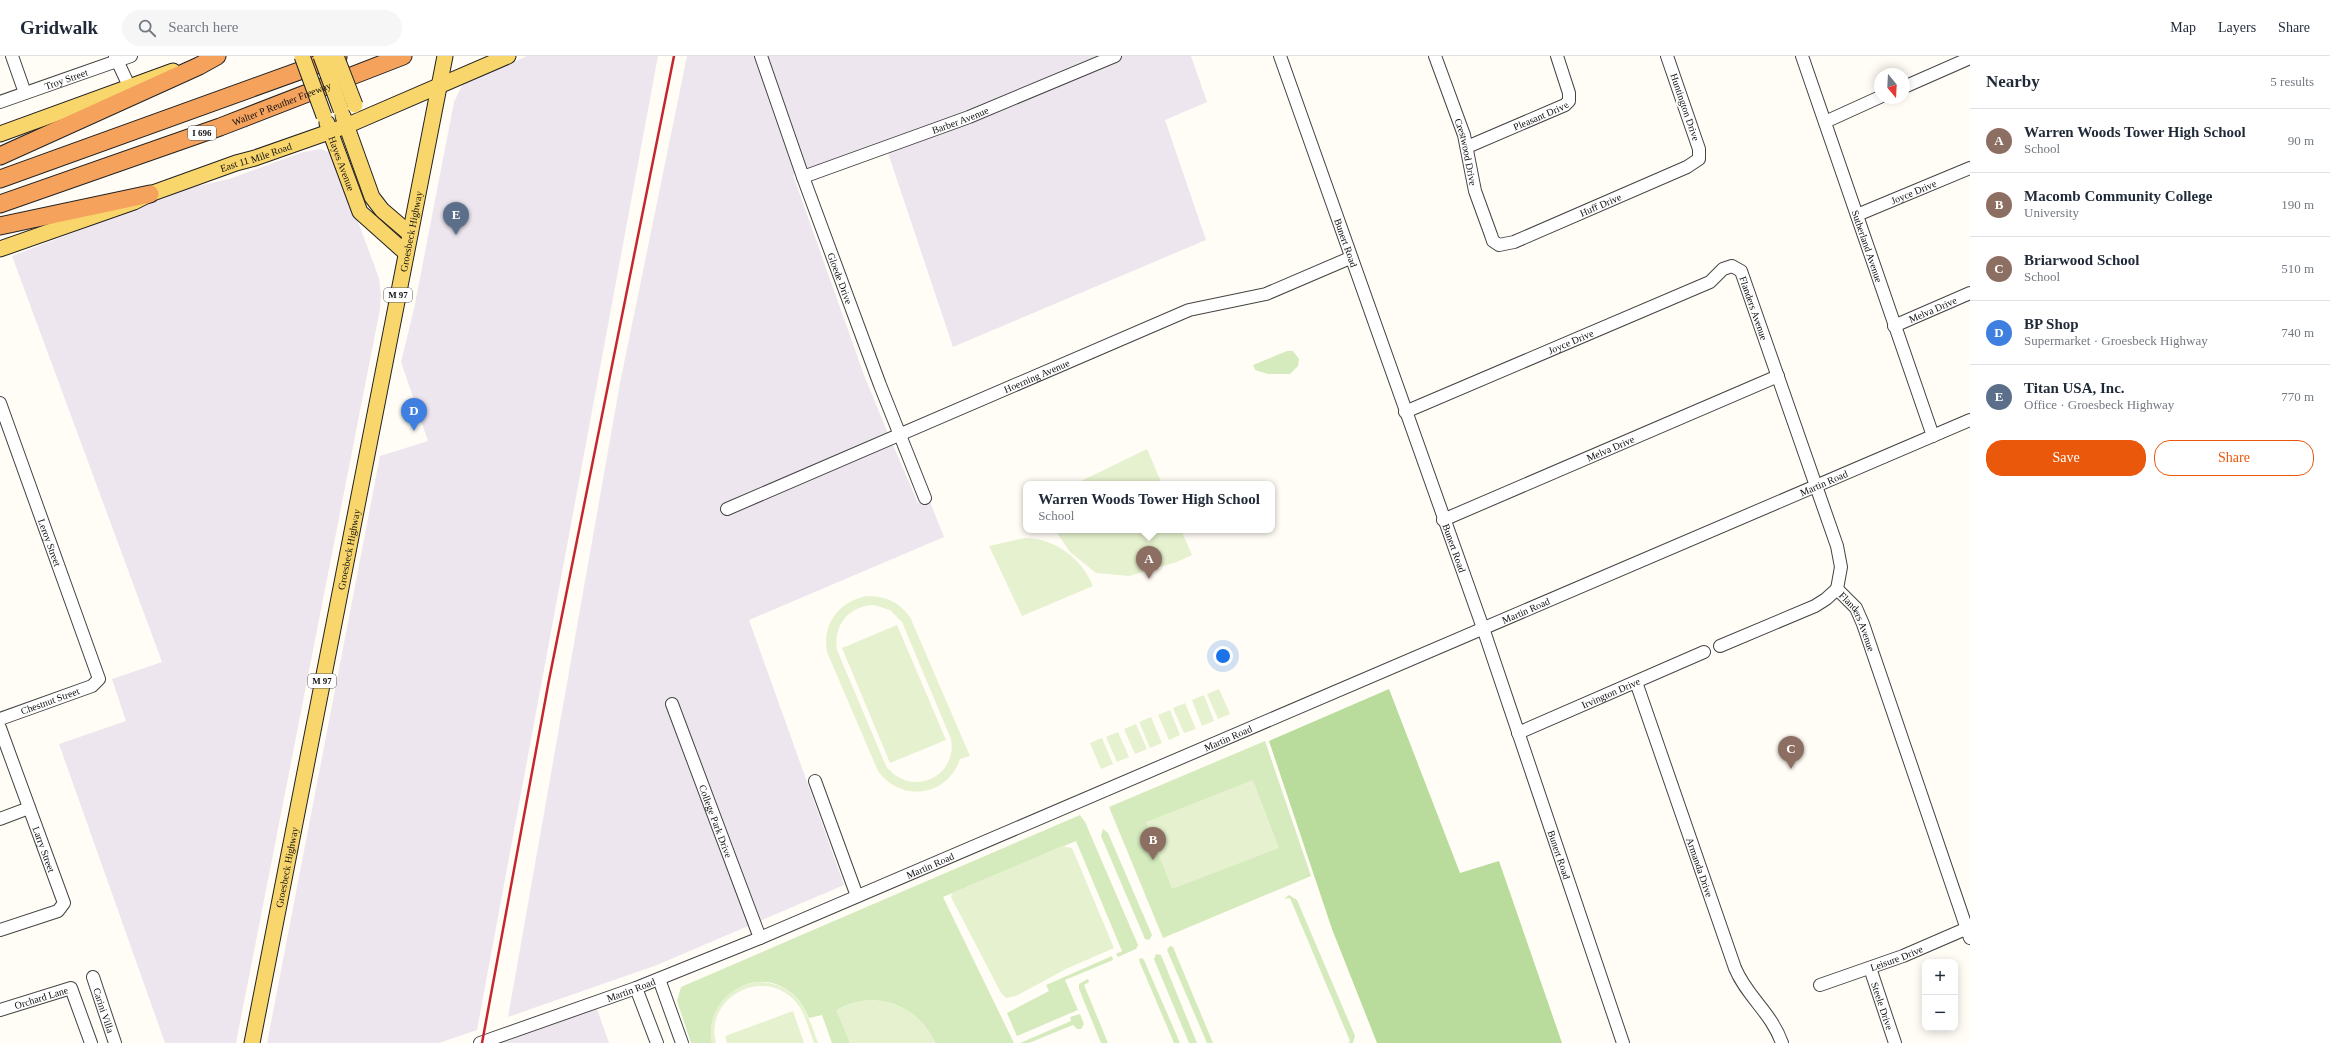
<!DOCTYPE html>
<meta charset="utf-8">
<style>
body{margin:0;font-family:Georgia,serif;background:#f6f6f7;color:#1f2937}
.controls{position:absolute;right:12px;bottom:12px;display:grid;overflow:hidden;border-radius:8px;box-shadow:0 2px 10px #0003}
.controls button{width:36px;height:36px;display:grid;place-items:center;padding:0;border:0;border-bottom:1px solid #e0e1e3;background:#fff;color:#1f2937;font:20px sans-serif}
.compass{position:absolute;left:1874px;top:12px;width:36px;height:36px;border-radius:50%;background:#fff;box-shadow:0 2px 10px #0003;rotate:162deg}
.you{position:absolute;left:1223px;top:600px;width:14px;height:14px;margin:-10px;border:3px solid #fff;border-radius:50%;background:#1a73e8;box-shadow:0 0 0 6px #1a73e833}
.badge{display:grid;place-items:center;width:26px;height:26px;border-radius:50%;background:#ea580c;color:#fff;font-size:13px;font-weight:700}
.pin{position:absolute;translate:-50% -33px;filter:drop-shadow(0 1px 2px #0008)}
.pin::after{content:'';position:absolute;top:21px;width:14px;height:12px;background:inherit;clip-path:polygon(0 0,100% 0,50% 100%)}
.popup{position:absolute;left:1023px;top:425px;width:252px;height:52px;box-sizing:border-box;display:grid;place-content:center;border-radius:8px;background:#fff;filter:drop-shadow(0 1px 3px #0005);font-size:13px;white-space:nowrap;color:#747a83}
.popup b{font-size:15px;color:#1f2937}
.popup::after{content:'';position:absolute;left:50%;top:100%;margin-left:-8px;border:8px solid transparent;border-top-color:#fff}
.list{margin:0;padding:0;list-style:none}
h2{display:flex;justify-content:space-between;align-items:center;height:52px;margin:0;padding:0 16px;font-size:17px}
h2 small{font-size:13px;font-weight:400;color:#747a83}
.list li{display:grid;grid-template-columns:26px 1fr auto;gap:12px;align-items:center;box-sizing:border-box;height:64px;padding:0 16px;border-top:1px solid #e0e1e3}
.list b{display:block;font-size:15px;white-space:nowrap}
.list p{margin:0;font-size:13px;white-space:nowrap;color:#747a83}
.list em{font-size:13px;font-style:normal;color:#747a83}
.actions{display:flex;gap:8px;padding:12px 16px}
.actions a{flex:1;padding:9px 0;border:1px solid #ea580c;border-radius:16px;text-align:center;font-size:14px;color:#ea580c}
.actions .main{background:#ea580c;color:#fff}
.icon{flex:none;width:22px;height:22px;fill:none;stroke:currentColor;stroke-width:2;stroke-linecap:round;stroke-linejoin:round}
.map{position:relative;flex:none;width:1970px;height:987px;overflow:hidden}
header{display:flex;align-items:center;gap:24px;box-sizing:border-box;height:56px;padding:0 20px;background:#fff;border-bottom:1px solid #e0e1e3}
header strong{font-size:19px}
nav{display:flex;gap:22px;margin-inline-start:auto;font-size:14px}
.search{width:280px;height:36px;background:#f6f6f7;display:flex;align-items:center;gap:10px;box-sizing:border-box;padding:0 14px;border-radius:22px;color:#747a83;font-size:15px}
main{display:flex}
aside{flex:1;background:#fff}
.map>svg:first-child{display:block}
</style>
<header>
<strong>Gridwalk</strong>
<div class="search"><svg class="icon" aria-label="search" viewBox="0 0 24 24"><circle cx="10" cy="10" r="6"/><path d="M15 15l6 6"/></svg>Search here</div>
<nav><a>Map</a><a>Layers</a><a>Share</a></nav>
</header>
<main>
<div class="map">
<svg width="1970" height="987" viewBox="0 0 1970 987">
<rect width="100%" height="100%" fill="#fffdf5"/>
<g fill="#eee6ef">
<path d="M 527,0 L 658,0 L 477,974 L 439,987 L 267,987 L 380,400 L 428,385 L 401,306 L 414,253 L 454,46 L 462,29 Z"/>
<path d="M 687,0 L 1191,0 L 1207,46 L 1165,64 L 1206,184 L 953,291 L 885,88 L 793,119 L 864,319 L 887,375 L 918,447 L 929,443 L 944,481 L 749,564 L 844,829 L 657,909 L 508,961 L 620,327 Z"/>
<path d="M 321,93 L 331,97 L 335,104 L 379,222 L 381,239 L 380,253 L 236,987 L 165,987 L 59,688 L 126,665 L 112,623 L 162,606 L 12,200 L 193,131 L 229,123 L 303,96 Z"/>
<path d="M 597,953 L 609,987 L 501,987 Z"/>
</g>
<g fill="#d5ebbd">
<path d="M 1287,295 L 1293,295 L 1299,303 L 1298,310 L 1290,318 L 1268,318 L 1255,314 L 1253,309 Z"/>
<path d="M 1265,685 L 1311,820 L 1163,882 L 1109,751 Z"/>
<path d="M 1080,759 L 1085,766 L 1138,889 L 1136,893 L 1118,901 L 1116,898 L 1122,895 L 1076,785 L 943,841 L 1014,987 L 935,987 C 918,948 874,933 837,954 L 850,987 L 832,987 L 822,959 L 809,962 C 804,952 799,942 789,935 C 753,908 704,944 712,987 L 691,987 L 677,945 L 681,931 Z"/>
<path d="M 1103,773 L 1108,777 L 1152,879 L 1149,884 L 1145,883 L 1101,780 Z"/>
<path d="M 1289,839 L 1297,844 L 1355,980 L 1353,987 L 1348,987 L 1350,985 L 1290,842 L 1284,843 Z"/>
<path d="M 1170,890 L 1173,891 L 1213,987 L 1207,987 L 1167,894 Z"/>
<path d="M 1156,898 L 1161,899 L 1197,987 L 1189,987 L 1154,903 Z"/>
<path d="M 1112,900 L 1113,904 L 1065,924 L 1078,954 L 1017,980 L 1007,957 L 1049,935 L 1046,929 Z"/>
<path d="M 1142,902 L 1144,904 L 1180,987 L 1174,987 L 1140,907 L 1139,903 Z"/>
<path d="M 1088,923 L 1089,926 L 1084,929 L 1108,987 L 1101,987 L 1079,933 L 1079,928 Z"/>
<path d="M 1080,958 L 1084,968 L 1081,973 L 1077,973 L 1073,969 L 1029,987 L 1020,987 L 1071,965 L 1070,961 Z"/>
</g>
<path fill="#b9dc9c" d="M 1389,633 L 1460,817 L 1499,805 L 1562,987 L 1377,987 L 1332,873 L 1269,685 Z"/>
<g fill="#e6f2cf" fill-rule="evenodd">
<path d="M 1147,393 L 1162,428 L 1075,428 Z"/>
<path d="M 1055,474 L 1181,474 L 1192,499 L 1177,506 L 1129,520 L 1096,517 L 1070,496 Z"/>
<path d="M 1025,482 C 1055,482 1082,503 1093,530 L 1022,560 L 989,490 Z"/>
<path d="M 867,540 C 886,540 899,546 910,561 L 970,700 L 960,703 C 947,741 901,747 878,715 L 827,596 C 822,568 839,545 867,540 ZM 874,549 L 890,554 L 902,566 L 951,683 C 958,722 910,742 886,710 L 837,594 C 833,569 849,550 874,549 Z"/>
<path d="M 897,569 L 946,684 L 890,707 L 842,592 Z"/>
<path d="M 1219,633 L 1230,658 L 1218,663 L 1207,638 Z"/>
<path d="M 1204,639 L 1214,665 L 1202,670 L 1192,644 Z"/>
<path d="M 1185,647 L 1196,673 L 1184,677 L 1173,652 Z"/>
<path d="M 1170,654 L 1180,679 L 1169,684 L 1158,659 Z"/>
<path d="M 1151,661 L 1162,687 L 1150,692 L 1139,666 Z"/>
<path d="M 1136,668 L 1147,693 L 1135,698 L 1124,673 Z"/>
<path d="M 1118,676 L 1129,701 L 1117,706 L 1106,681 Z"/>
<path d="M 1102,682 L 1113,708 L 1101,713 L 1090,687 Z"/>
<path d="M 1253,724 L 1279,792 L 1172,833 L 1146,766 Z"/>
<path d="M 1062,790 L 1072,792 L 1114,892 L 1066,913 L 1016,940 L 1006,942 L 1001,937 L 951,841 L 952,837 Z"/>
<path d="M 759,926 C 798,927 807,956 818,987 L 814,987 C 808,972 805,954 793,943 C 761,911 704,943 716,987 L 712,987 C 705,956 728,929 759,926 Z"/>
<path d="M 867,944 C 898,944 922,958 935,987 L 850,987 L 836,954 L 850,948 Z"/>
<path d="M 793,955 L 804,987 L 727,987 L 725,980 Z"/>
</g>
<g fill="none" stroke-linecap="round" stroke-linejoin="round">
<g stroke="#444" stroke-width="14">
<g id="minor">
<path d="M 12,0 L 25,37"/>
<path d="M 115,0 L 129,30"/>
<path id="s1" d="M 761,0 L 803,121 L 880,329 L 925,442"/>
<path id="s2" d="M 1280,0 L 1483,572 L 1623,987"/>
<path id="s3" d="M 1435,0 L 1464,79 L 1475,135 L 1491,179 L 1493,185 L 1499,189 L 1514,186 L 1687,111 L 1699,103 L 1699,93 L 1667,0"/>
<path id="s4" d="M 1802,0 L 1933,380"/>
<path d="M 1904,31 L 1970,2"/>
<path id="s5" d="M 0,46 L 131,0"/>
<path d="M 1825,66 L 1880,41"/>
<path id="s6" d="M 1467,91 L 1565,49 L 1569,45 L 1569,37 L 1557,0"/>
<path id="s7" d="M 803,121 L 969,61 L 1115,0"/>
<path id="s8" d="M 1857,159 L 1970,112"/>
<path id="s9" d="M 1894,270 L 1970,237"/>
<path id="s10" d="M 0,347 L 99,623 L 92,630 L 0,663"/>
<path id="s11" d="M 1405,356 L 1710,226 L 1723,213 L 1732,210 L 1741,215 L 1837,490 L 1841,511 L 1837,533 L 1856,552 L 1863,568 L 1970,882"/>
<path id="s12" d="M 727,453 L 1189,254 L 1266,238 L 1350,202"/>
<path id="s13" d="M 1443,464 L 1778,320"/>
<path d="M 1720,590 L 1815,550 L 1826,543 L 1837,533"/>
<path id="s14" d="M 1636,626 L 1735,912 C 1747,941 1771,956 1782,987"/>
<path id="s15" d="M 672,648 L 760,882"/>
<path id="s16" d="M 0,672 L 64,847 L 58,855 L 0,874"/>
<path id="s17" d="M 1518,677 L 1704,596"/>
<path d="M 815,725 L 857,840"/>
<path d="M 0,763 L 29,752"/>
<path id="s18" d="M 1870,912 L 1895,987"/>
<path id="s19" d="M 93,921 L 115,987"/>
<path d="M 659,923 L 682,987"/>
<path id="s20" d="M 1820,929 L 1903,900 L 1970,871"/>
<path d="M 636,932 L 657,987"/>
<path id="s21" d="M 0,954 L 71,932 L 91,987"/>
<path id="s22" d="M 480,987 L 636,932 L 760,882 L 1970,364"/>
</g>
</g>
<g stroke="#222" stroke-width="17">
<g id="major">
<path d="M 343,60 L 372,141 L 382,154 L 410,178"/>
<path id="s23" d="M 327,67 L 360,156 L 406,197"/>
<path d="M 0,78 L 173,15"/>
<path id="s24" d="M 0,193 L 134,146 L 150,138 L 236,107 L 255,102 L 346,70 L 508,0"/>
<path id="s25" d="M 252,987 L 445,0"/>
</g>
</g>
<g stroke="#222" stroke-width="19">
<g id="highway">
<path d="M 0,100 L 199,10 L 217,0"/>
<path d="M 0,123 L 338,1"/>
<path id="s26" d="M 0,148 L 220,71 L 403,0"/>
<path d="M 0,170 L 150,138"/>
</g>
</g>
<use href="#minor" stroke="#fff" stroke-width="12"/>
<use href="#major" stroke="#f9d66b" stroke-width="15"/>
<use href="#highway" stroke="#f5a25d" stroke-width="17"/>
<path stroke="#c4262e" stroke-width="2.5" d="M 482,987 L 549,624 L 674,0"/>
<g stroke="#222" stroke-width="17" stroke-linecap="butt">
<g id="major-bridge">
<path d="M 302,0 L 324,60"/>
<path d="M 321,0 L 341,54"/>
<path d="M 336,0 L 355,49"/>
</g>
</g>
<use href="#major-bridge" stroke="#f9d66b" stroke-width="15"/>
</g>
<g text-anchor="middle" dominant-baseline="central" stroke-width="4" stroke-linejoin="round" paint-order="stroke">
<g fill="#fff" stroke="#585858" stroke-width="1">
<rect x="188" y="70" width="28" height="14" rx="3"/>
<rect x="384" y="232" width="28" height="14" rx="3"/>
<rect x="308" y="618" width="28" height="14" rx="3"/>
</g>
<g font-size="9" font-weight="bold" fill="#111">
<text x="202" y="77">I 696</text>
<text x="398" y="239">M 97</text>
<text x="322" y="625">M 97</text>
</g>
<g font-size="10" fill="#111" stroke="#fff">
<text stroke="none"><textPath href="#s5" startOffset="70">Troy Street</textPath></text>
<text stroke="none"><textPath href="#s26" startOffset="299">Walter P Reuther Freeway</textPath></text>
<text transform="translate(1685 51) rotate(71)">Huntington Drive</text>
<text stroke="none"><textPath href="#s6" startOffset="80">Pleasant Drive</textPath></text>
<text stroke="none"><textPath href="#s7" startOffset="167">Barber Avenue</textPath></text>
<text stroke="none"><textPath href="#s3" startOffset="101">Crestwood Drive</textPath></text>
<text stroke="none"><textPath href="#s24" startOffset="272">East 11 Mile Road</textPath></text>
<text stroke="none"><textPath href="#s23" startOffset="43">Hayes Avenue</textPath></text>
<text stroke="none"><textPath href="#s8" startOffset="61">Joyce Drive</textPath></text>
<text stroke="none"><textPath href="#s3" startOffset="311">Huff Drive</textPath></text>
<text stroke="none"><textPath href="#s25" startOffset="827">Groesbeck Highway</textPath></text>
<text stroke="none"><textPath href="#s2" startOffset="198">Bunert Road</textPath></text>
<text stroke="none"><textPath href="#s4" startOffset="201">Sutherland Avenue</textPath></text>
<text stroke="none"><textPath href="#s1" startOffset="236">Gloede Drive</textPath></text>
<text stroke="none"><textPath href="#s11" startOffset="409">Flanders Avenue</textPath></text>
<text stroke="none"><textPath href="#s9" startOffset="42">Melva Drive</textPath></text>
<text stroke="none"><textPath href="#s11" startOffset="180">Joyce Drive</textPath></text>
<text stroke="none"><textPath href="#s12" startOffset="337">Hoerning Avenue</textPath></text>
<text stroke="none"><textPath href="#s13" startOffset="182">Melva Drive</textPath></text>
<text stroke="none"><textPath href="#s22" startOffset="1456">Martin Road</textPath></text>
<text stroke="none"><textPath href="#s10" startOffset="148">Leroy Street</textPath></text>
<text stroke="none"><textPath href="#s25" startOffset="503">Groesbeck Highway</textPath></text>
<text stroke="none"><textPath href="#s2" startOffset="522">Bunert Road</textPath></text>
<text stroke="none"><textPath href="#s22" startOffset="1132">Martin Road</textPath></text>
<text stroke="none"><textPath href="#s11" startOffset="744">Flanders Avenue</textPath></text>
<text stroke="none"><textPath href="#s17" startOffset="101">Irvington Drive</textPath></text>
<text transform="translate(50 645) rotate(-20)">Chestnut Street</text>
<text stroke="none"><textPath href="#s22" startOffset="808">Martin Road</textPath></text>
<text stroke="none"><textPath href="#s15" startOffset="125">College Park Drive</textPath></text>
<text stroke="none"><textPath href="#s16" startOffset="129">Larry Street</textPath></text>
<text stroke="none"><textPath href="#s2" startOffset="846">Bunert Road</textPath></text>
<text stroke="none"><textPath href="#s22" startOffset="484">Martin Road</textPath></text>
<text stroke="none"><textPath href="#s25" startOffset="179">Groesbeck Highway</textPath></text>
<text stroke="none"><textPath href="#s14" startOffset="196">Armanda Drive</textPath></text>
<text stroke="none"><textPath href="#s20" startOffset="81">Leisure Drive</textPath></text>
<text stroke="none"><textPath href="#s22" startOffset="160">Martin Road</textPath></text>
<text stroke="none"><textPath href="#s21" startOffset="43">Orchard Lane</textPath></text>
<text stroke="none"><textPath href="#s18" startOffset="40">Steele Drive</textPath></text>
<text stroke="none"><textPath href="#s19" startOffset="35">Carini Villa</textPath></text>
</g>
</g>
</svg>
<div class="controls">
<button>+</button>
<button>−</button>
</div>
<svg class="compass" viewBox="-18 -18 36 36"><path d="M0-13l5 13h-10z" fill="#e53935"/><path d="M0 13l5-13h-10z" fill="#747a83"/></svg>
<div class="you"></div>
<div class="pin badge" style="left:1149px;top:523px;background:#8d6e63">A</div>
<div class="popup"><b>Warren Woods Tower High School</b>School</div>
<div class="pin badge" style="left:1153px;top:804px;background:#8d6e63">B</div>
<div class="pin badge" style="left:1791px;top:713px;background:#8d6e63">C</div>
<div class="pin badge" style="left:414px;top:375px;background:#3f7fe0">D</div>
<div class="pin badge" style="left:456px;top:179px;background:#5c6f8a">E</div>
</div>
<aside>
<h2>Nearby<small>5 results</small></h2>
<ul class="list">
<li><span class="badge" style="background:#8d6e63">A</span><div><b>Warren Woods Tower High School</b><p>School</p></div><em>90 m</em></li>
<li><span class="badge" style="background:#8d6e63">B</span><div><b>Macomb Community College</b><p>University</p></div><em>190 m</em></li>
<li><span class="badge" style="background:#8d6e63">C</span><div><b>Briarwood School</b><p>School</p></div><em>510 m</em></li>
<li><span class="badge" style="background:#3f7fe0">D</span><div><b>BP Shop</b><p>Supermarket · Groesbeck Highway</p></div><em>740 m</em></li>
<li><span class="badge" style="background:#5c6f8a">E</span><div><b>Titan USA, Inc.</b><p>Office · Groesbeck Highway</p></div><em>770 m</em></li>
</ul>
<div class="actions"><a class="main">Save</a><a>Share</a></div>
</aside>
</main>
